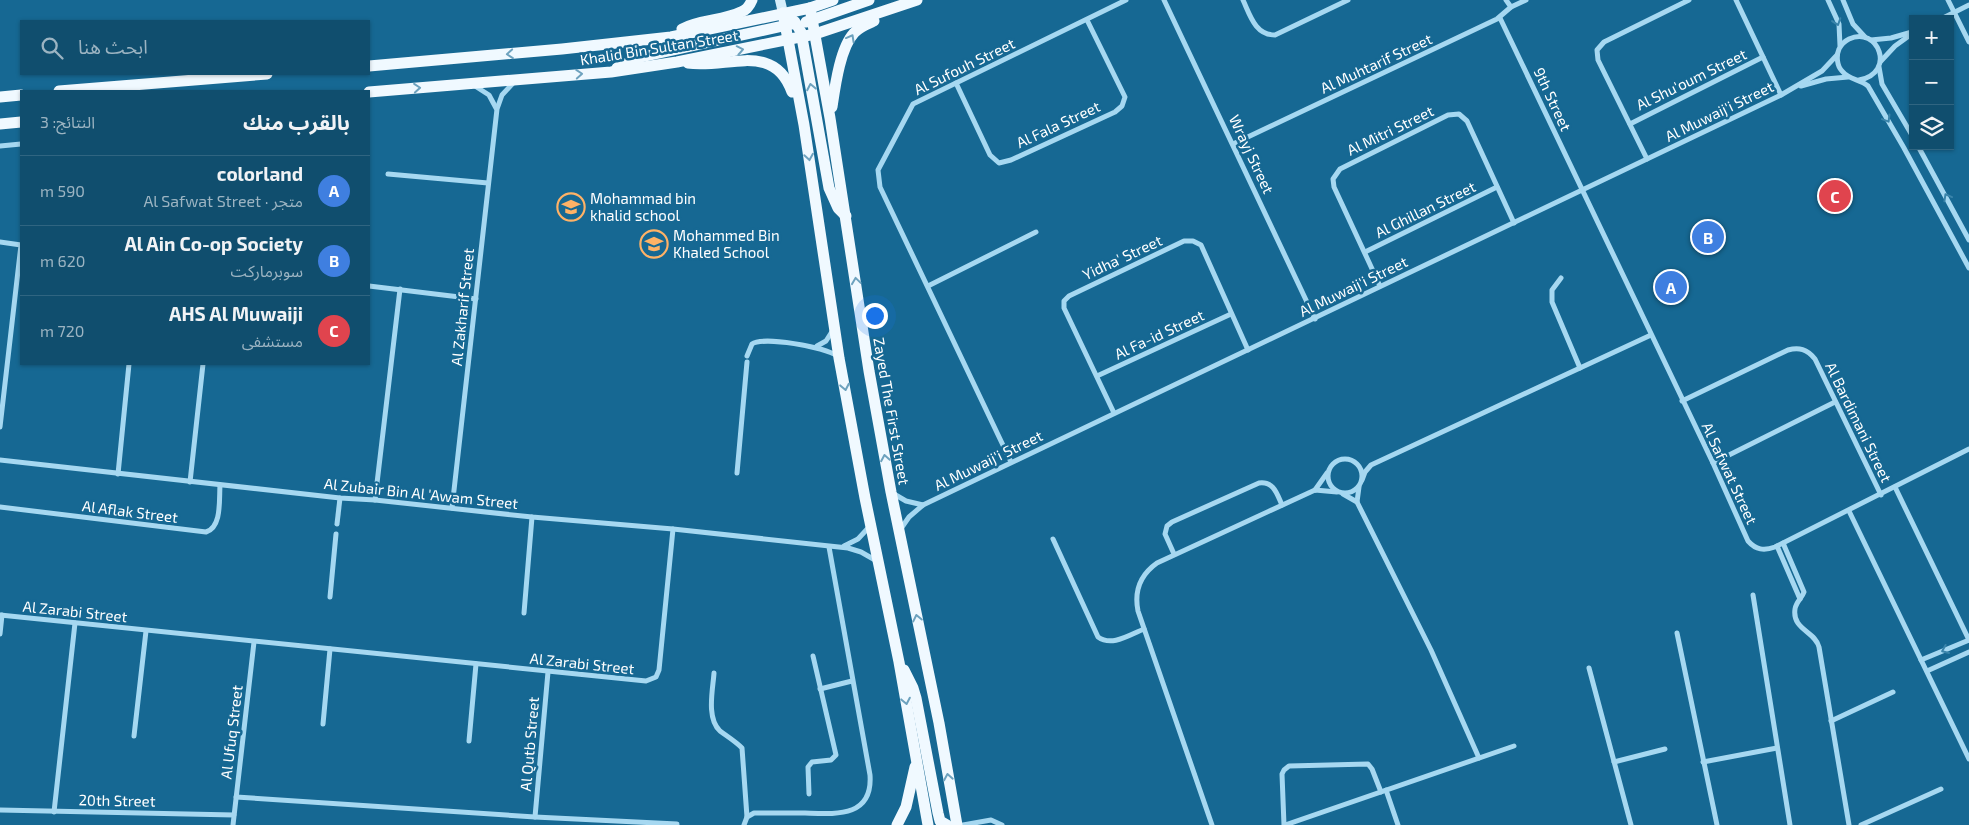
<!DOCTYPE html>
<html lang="ar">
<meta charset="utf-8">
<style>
body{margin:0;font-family:"Exo 2","Noto Sans Arabic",sans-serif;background:#1e5876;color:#f1f3f6;direction:rtl}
.controls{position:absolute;right:15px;top:15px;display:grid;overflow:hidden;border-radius:0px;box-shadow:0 1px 4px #0004}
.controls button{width:45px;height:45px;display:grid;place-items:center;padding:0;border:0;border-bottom:1px solid #306581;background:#104e6e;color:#f1f3f6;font:25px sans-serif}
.you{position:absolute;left:874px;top:315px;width:18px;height:18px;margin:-12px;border:4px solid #fff;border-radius:50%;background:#1a73e8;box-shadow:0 0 0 8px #1a73e833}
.badge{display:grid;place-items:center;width:32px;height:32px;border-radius:50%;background:#8abfa5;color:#fff;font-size:16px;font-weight:700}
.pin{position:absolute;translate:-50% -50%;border:2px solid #fff;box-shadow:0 1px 5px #0006}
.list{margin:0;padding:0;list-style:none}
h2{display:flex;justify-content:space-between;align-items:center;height:65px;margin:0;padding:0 20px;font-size:21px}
h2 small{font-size:16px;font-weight:400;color:#9cb4c2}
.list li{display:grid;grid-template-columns:32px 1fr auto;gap:15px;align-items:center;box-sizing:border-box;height:70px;padding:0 20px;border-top:1px solid #306581}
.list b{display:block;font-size:19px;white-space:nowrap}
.list p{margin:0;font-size:16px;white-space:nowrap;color:#9cb4c2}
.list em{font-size:16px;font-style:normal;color:#9cb4c2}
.icon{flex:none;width:28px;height:28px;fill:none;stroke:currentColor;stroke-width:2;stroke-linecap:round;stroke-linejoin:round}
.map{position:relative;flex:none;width:1969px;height:825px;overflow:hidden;direction:ltr}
.search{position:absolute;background:#104e6e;box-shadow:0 1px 4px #0004;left:20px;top:20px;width:350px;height:55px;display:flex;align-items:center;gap:12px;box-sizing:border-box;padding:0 18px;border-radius:0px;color:#9cb4c2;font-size:19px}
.panel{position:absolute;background:#104e6e;box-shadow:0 1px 4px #0004;left:20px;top:90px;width:350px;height:275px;border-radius:0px;direction:rtl}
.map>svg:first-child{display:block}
</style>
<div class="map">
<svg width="1969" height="825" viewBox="0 0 1969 825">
<rect width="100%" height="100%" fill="#166893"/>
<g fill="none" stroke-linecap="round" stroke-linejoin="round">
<g stroke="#a6d8f1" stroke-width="5">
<path d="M 1164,0 L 1315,319"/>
<path d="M 1243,0 C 1250,15 1255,35 1275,35 L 1348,0"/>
<path d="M 1506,0 L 1511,7"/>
<path d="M 1736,0 L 1781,95"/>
<path d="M 1828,0 L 1839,24 L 1840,46"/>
<path d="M 1843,0 L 1853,24 L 1865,37"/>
<path d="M 1948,0 L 1969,42"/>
<path d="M 1500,18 L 1713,463 L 1748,541 C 1756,550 1764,551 1775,547 L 1969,449"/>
<path d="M 1941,19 L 1969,5"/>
<path d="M 1871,40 L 1891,38 L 1912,32"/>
<path d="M 1881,61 L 1895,46 L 1913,33"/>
<path d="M 1879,67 L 1882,84 L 1913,137"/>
<path d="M 1859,80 C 1897,73 1878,25 1849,39 C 1845,41 1841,45 1839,49 C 1836,56 1837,66 1842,71 C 1849,80 1860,79 1868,86 L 1904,148 L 1969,268"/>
<path d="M 956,83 L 990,155 L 999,163 L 1011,160 L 1115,112 L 1122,106 L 1125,97 L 1087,20"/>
<path d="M 475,86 L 489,95 L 496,108"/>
<path d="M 1801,86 L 1826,79 L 1848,77"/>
<path d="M 1630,124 L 1763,57"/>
<path d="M 1233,144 L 1497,19 L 1511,7 L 1526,0"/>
<path d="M 0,146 L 21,144"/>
<path d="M 1918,146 L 1969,240"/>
<path d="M 1647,159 L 1598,60 L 1597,50 L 1604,42 L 1689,0"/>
<path d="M 388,174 L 488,183"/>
<path d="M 0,242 L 21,245 L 0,427"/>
<path d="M 1365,252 L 1497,187"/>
<path d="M 1561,278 L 1552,290 L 1552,302 L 1580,368"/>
<path d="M 369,286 L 476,299"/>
<path d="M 928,286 L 1036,232"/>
<path d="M 1380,286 L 1334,187 L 1333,179 L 1340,169 L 1448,115 L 1459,114 L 1467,121 L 1514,223"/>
<path d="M 817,346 L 826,341 L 833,330"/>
<path d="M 747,356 L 752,344 C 763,336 825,347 837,356"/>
<path d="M 1097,376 L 1231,314"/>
<path d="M 1682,401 L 1788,350 C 1799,347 1807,349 1815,359 L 1881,495"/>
<path d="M 1114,413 L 1064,308 L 1064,301 L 1069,296 L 1184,241 L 1193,241 L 1201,245 L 1248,350"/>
<circle cx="1345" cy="476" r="17"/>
<path d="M 0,460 L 340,498 L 375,500 L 532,517 L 673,529 L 848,548 L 861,552 L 875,560"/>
<path d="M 1011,462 L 880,187 L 878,170 L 913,104 L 1126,0"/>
<path d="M 1713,463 L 1835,402"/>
<path d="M 737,473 L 747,362"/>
<path d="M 118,474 L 129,364"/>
<path d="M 1362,480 L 1365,472 L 1371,465 L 1651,335"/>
<path d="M 190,482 L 203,364"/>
<path d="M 1359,487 L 1357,502 L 1431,650 L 1479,758"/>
<path d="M 1895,487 L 1969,640"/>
<path d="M 1315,490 L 1327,473"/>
<path d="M 894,494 L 906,501 L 923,505"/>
<path d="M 1343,494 L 1357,502"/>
<path d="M 375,500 L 400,289"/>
<path d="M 0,507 L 206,532 C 222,527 219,500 220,485"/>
<path d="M 452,508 L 497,109 L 502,95 L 514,82"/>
<path d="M 1849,511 L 1969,759"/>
<path d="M 337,524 L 340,498"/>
<path d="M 900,530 L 909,517 L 923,505 L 1781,95 L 1822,71 L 1837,55"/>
<path d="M 1053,539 L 1098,637 C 1112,647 1129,635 1144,629"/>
<path d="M 1783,543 L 1804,592 C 1802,598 1796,602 1795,609 C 1792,630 1815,631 1819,647 L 1849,825"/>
<path d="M 844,546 L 858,539 L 870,526"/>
<path d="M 1777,546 L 1800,599"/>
<path d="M 1174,554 L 1165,534 L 1167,526 L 1172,522 L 1259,483 C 1274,481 1277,494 1282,505"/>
<path d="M 1753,595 L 1790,825"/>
<path d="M 330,597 L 336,534"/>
<path d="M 524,613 L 532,517"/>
<path d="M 0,615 L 646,681 L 656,677 L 659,670 L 673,529"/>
<path d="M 1677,633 L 1717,825"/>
<path d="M 0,634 L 2,615"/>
<path d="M 1921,660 L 1969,640"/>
<path d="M 1589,668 L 1631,825"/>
<path d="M 1927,671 L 1969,652"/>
<path d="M 714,673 C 713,689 706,718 720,731 C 728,737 735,741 742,748 L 747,817"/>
<path d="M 820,689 L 852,681"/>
<path d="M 1831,721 L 1893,692"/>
<path d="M 323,724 L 330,649"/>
<path d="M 134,736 L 146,631"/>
<path d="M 469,741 L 476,664"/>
<path d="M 1614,762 L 1665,749"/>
<path d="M 1703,762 L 1777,748"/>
<path d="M 1386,790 L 1398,825"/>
<path d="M 809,794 L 808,767 L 812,762 L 831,760 L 836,755 L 813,656"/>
<path d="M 236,797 L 535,817 L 677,824"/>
<path d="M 0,810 L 234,815"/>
<path d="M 54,812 L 75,623"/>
<path d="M 535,817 L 548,672"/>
<path d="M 233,825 L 254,642"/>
<path d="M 744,825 L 747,817 L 754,813 C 771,813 788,813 805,813 C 835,814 873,818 870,775 L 829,547"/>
<path d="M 963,825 L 991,820 L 1002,825"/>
<path d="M 1212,825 L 1138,611 C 1134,591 1140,575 1157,563 L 1315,490 L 1337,492"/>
<path d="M 1284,825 L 1282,774 L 1284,770 L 1289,766 L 1368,764 L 1372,769 L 1381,792"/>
<path d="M 1285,825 L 1514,746"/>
<path d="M 1861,825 L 1941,789"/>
</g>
<path stroke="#d5eefb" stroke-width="10" d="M 780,0 L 783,13"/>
<g stroke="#f0f9ff" stroke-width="11">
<path d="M 810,8 L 830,118 L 869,371 L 891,492 L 939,723 L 957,825"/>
<path d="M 783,13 L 804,125 L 839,358 L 865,498 L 899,662 L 928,825"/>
<path d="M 783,13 L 795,22 L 801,32 L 829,188 L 838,208 L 846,216"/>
<path d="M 806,22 L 869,0"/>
<path d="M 682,29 C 701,19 723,21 741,12 C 747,10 750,5 752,0"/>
<path d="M 688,63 C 727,69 774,41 792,92"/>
<path d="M 369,66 L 562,49 L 671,37 L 810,8 L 833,0"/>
<path d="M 617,68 L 641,57 L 792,24"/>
<path d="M 59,91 L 267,74"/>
<path d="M 369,92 L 611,72 L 677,62 L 815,34 L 917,0"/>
<path d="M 0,97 L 21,95"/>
<path d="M 832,107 C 835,87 840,48 854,33 C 859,27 867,24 874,21"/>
<path d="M 0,124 L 21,122"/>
<path d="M 904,670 L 913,688 L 916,698 L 938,813 L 940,821 L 947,825"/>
<path d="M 897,825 L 906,807 L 915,767"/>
</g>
</g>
<defs><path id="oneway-chevron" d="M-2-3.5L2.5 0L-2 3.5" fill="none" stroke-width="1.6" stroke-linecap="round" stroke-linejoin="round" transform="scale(1.25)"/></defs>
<g stroke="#3a84aa">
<use href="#oneway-chevron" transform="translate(1837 22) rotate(71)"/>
<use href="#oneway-chevron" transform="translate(1887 119) rotate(59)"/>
<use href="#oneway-chevron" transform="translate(1947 197) rotate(-119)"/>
<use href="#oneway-chevron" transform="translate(1945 650) rotate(157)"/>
</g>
<g stroke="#6da2be">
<use href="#oneway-chevron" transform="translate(851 38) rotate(-61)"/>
<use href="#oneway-chevron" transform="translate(740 50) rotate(-11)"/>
<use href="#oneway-chevron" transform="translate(510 54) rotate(175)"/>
<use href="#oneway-chevron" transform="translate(579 74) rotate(-4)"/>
<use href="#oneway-chevron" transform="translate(811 87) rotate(-101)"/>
<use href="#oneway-chevron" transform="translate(417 88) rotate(-5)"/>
<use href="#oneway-chevron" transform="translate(809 157) rotate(81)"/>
<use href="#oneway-chevron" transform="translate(856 281) rotate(-98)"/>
<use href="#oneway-chevron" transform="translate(845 387) rotate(79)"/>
<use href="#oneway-chevron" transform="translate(885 458) rotate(-100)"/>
<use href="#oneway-chevron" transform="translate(917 618) rotate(-102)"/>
<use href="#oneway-chevron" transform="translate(906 701) rotate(79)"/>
<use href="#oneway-chevron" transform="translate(948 777) rotate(-100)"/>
</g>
<defs>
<g id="school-ring" transform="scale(1.4375)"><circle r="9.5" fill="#166893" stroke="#ffb266" stroke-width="1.5"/><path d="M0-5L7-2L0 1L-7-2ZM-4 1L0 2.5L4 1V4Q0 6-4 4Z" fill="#ffb266"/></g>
</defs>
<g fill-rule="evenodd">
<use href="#school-ring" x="571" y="207"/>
<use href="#school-ring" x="654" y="244"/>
</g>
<g text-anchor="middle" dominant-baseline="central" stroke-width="5" stroke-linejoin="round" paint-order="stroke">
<g font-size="15" fill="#fff" stroke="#166893">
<text transform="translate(659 47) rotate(-9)">Khalid Bin Sultan Street</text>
<text transform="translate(1376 63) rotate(-25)">Al Muhtarif Street</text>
<text transform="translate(964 66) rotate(-26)">Al Sufouh Street</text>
<text transform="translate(1691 79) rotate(-26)">Al Shu'oum Street</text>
<text transform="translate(1553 99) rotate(65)">9th Street</text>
<text transform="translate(1719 111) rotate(-26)">Al Muwaij'i Street</text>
<text transform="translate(1058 124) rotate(-25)">Al Fala Street</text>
<text transform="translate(1390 130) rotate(-26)">Al Mitri Street</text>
<text transform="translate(1252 154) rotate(65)">Wrayj Street</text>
<text transform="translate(1425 209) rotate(-26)">Al Ghillan Street</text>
<text transform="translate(1122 257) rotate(-25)">Yidha' Street</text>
<text transform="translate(1353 286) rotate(-26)">Al Muwaij'i Street</text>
<text transform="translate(462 307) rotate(-84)">Al Zakharif Street</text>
<text transform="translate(1159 334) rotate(-25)">Al Fa-id Street</text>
<text transform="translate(892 411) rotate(80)">Zayed The First Street</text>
<text transform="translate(1859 422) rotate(64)">Al Bardimani Street</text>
<text transform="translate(988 460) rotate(-26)">Al Muwaij'i Street</text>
<text transform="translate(1730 473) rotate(65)">Al Safwat Street</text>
<text transform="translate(421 493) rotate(6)">Al Zubair Bin Al 'Awam Street</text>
<text transform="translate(130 511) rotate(7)">Al Aflak Street</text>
<text transform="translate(75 611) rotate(6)">Al Zarabi Street</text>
<text transform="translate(582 663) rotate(6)">Al Zarabi Street</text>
<text transform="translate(231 732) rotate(-83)">Al Ufuq Street</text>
<text transform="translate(529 744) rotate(-85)">Al Qutb Street</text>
<text transform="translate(117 800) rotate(1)">20th Street</text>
</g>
<g font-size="15" fill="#fff" stroke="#166893" text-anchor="start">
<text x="590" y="198">Mohammad bin<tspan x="590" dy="17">khalid school</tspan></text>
<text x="673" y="235">Mohammed Bin<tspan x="673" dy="17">Khaled School</tspan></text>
</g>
</g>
</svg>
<div class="controls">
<button>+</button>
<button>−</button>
<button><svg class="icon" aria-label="layers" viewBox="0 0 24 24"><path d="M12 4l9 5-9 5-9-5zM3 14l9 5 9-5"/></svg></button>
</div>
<div class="you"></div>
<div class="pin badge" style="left:1671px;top:287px;background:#3f7fe0">A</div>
<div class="pin badge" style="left:1708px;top:237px;background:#3f7fe0">B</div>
<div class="pin badge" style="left:1835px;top:196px;background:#e0444e">C</div>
<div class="search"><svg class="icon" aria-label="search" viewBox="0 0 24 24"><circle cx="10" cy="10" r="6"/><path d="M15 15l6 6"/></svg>ابحث هنا</div>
<section class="panel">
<h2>بالقرب منك<small>النتائج: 3</small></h2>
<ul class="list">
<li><span class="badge" style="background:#3f7fe0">A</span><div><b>colorland</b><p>متجر · Al Safwat Street</p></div><em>590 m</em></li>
<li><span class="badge" style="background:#3f7fe0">B</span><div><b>Al Ain Co-op Society</b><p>سوبرماركت</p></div><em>620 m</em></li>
<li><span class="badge" style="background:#e0444e">C</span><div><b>AHS Al Muwaiji</b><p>مستشفى</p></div><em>720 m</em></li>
</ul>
</section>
</div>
